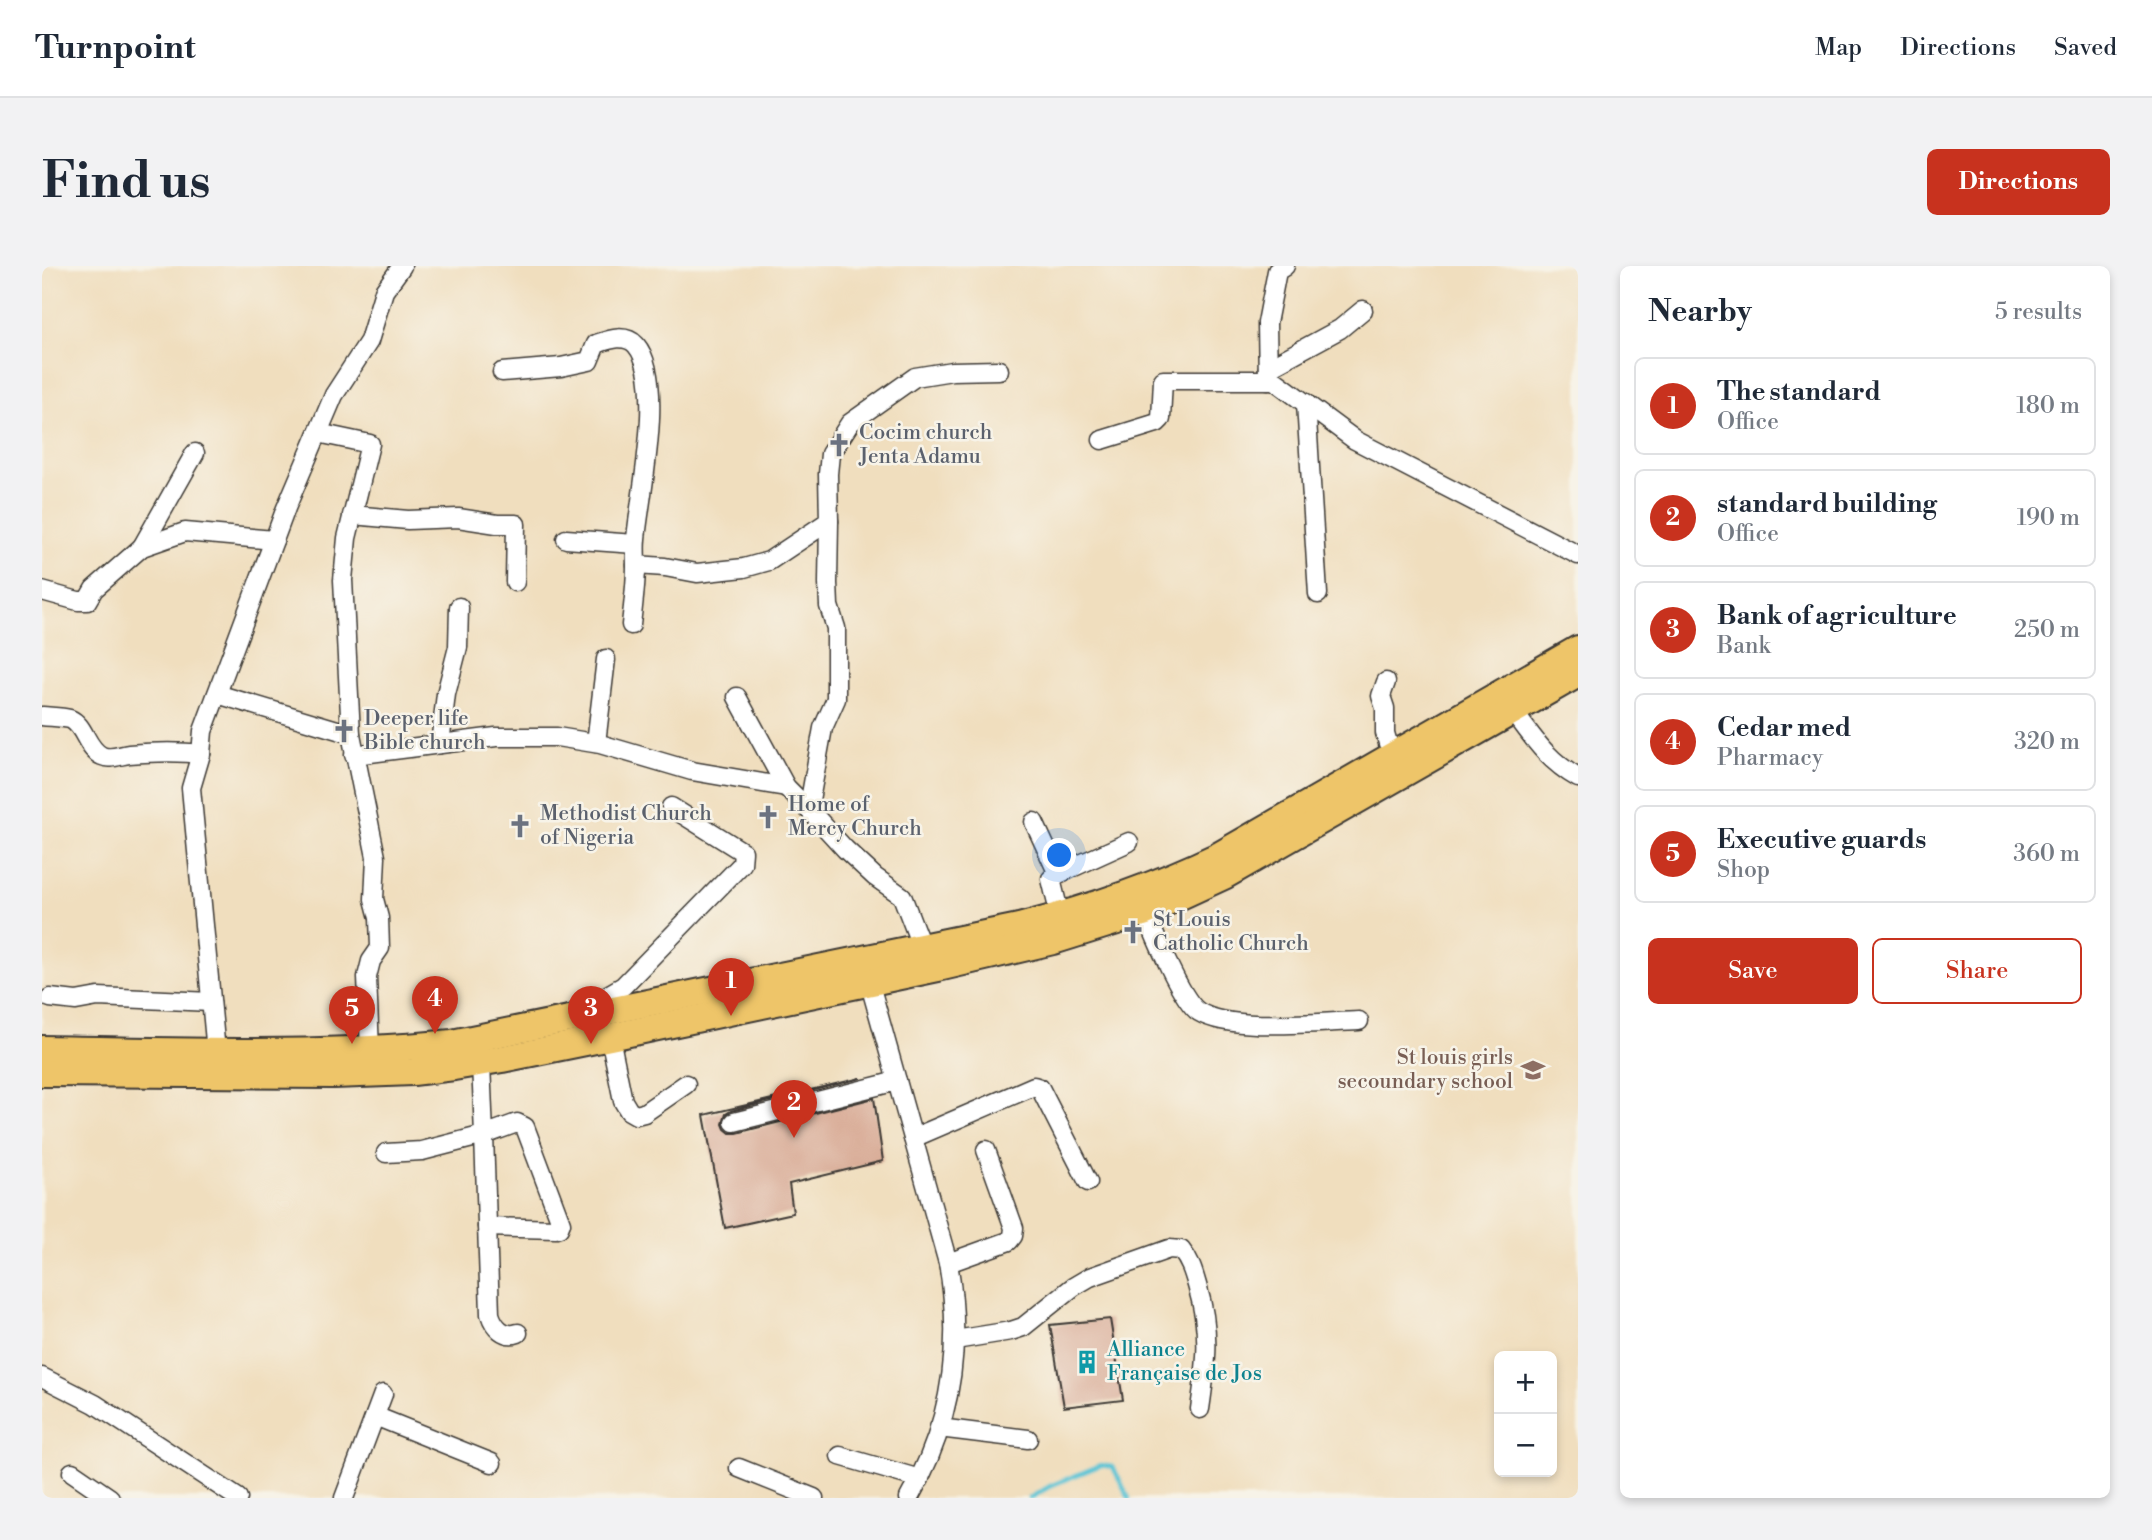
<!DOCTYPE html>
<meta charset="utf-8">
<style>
body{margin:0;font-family:"Libre Bodoni",serif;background:#f2f2f3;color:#1f2937}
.controls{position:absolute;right:21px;bottom:21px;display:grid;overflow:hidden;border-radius:10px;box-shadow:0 4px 10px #0003}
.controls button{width:63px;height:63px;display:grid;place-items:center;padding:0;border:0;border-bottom:2px solid #e0e1e3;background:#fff;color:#1f2937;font:35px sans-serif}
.you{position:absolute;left:1018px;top:590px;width:24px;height:24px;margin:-18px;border:5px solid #fff;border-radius:50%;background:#1a73e8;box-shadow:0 0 0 10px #1a73e833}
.badge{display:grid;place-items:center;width:46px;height:46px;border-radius:50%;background:#c8321e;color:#fff;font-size:23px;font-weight:700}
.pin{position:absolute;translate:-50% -58px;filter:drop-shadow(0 2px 4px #0008)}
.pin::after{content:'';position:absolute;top:37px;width:24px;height:21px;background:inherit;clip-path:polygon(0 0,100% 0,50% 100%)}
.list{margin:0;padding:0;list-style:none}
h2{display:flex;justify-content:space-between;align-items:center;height:91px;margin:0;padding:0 28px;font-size:30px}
h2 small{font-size:23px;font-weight:400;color:#747a83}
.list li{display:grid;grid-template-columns:46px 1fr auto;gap:21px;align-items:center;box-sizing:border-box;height:98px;margin:0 14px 14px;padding:0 14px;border:2px solid #e0e1e3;border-radius:10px}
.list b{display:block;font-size:26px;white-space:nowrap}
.list p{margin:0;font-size:23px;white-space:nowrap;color:#747a83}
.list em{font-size:23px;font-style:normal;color:#747a83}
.actions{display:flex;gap:14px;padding:21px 28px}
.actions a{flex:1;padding:16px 0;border:2px solid #c8321e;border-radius:10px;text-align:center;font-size:24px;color:#c8321e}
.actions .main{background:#c8321e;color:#fff}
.map{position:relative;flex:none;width:1536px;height:1232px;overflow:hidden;border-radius:10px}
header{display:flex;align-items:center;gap:42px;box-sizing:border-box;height:98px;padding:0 35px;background:#fff;border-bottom:2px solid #e0e1e3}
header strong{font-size:33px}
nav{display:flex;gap:38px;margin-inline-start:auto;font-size:24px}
.intro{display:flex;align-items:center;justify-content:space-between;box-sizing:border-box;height:168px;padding:0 42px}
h1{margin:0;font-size:49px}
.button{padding:18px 32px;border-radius:10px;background:#c8321e;color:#fff;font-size:24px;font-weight:700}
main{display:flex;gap:42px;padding:0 42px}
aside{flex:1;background:#fff;border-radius:10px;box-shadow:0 4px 10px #0003}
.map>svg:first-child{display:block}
</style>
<header>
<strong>Turnpoint</strong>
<nav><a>Map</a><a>Directions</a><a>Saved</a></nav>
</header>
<div class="intro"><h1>Find us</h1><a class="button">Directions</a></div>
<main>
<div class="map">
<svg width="1536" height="1232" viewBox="0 0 1536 1232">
<rect width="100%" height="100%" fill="#f7f3e8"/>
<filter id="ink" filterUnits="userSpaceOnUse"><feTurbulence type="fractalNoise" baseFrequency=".0143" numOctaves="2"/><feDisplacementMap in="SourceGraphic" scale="14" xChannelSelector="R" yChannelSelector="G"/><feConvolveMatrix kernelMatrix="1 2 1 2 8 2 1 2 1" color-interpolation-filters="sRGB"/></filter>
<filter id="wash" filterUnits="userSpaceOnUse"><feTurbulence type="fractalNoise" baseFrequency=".00686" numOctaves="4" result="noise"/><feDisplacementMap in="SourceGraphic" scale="28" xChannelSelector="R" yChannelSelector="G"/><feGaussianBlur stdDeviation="1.57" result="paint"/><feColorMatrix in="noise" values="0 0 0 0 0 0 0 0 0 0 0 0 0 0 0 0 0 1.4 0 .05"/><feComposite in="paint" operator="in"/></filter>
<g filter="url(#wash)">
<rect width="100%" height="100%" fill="#f0debe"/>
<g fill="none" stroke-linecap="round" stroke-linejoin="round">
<path stroke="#5ac4d5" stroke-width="4.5" d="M 988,1232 L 1010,1219 L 1059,1199 L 1071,1201 L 1087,1232"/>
</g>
<g id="blocks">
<g fill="#d7a792">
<path d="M 819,812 L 689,845 L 684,848 L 681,858 L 683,863 L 688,867 L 695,867 L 832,832 L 841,895 L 747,918 L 751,947 L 683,962 L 662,849 Z"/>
<path d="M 1068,1053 L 1081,1134 L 1022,1141 L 1008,1059 Z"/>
</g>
</g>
</g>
<g filter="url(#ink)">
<use href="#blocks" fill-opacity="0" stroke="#3c3934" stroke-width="2"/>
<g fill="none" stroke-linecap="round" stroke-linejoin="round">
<g stroke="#3c3934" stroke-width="21">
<g id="minor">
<path d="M 1226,102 L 1298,63 L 1321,44"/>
<path d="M 460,106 L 519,101 L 547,95 L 554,78 C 566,74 583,67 594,79 C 624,114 598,228 594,273 C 593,282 594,291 594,300 C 594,320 591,339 589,359"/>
<path d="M 1226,114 L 1225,57 L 1235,5 L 1243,0"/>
<path d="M 1264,137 L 1276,328"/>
<path d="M 276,167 L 328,178 L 305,272 L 301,314 L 309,468 L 334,591 L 332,633 L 337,652 L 338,682 L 329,695 L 325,711 L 328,785"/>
<path d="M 1060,174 L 1115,157 L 1119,153 L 1121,114 L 1232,114 L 1313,174 L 1536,289"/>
<path d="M 310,249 L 366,254 L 416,252 L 455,258 L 474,258 L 473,316"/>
<path d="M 524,273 L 593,278"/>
<path d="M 100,281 L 153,187"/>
<path d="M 594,299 L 623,301 L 655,307 L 702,302 L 727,295 L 787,255"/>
<path d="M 0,325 L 36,335 L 45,335 L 52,323 L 100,281 L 143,266 L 232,274"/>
<path d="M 1344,416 L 1339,430 L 1343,442 L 1343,467 L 1350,491"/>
<path d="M 175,428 L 309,468"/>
<path d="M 695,431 L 744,521 L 771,548"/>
<path d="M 1471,445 C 1492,473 1505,494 1536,512"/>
<path d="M 0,450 C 9,451 19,451 28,453 C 43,459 44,483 60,490 C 69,494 78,489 87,488 C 111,486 135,485 159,488"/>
<path d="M 554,477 L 564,393"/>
<path d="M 398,478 L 404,428 L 416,381 L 417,341"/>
<path d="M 312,489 L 454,471 L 515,471 L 558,478 L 650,505 L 744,521"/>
<path d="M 992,556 L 1016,608"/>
<path d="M 1101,638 C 1108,660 1140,736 1157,746 C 1190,766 1278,756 1317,755"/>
<path d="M 1018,650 L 1009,613 L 1012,610 L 1087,576"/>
<path d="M 880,682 L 860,630 L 833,611 L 803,583 L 771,548 L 768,534 L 781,462 L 794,433 L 794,362 L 787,340 L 786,317 L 787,255 L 786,208 L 788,188 L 808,157 L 873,111 L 910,105 L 957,104"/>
<path d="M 827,715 L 906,997 C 921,1080 909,1159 867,1232"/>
<path d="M 8,732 L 34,735 L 56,731 L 169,736"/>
<path d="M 561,748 L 562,731 L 581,720 L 700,598 L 701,586 L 629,541"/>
<path d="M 568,771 L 581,835 L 587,845 L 594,849 L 602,847 L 644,818"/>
<path d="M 174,786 L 149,522 L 159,488 L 161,465 L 244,242 L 292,129 L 327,75 L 342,25 L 360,0"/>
<path d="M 439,797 L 442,869 L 475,857 L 483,861 L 519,957 L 517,962 L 514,963 L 445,961"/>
<path d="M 692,856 L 855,815"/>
<path d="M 871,872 L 992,820 L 998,822 L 1046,916"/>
<path d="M 344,887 L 380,885 L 442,869 L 448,1048 C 452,1061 462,1072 476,1067"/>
<path d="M 906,997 L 967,975 L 971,970 L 972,962 L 944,884"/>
<path d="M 913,1074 L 969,1065 L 981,1061 L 1031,1021 L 1048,1011 L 1127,983 L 1139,984 C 1148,995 1151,1005 1155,1019 C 1169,1066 1165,1095 1158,1143"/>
<path d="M 0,1111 L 53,1138 L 196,1232"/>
<path d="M 333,1150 L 450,1197"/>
<path d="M 897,1162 L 986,1173"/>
<path d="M 798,1190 L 878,1213"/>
<path d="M 697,1202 L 772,1232"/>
<path d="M 30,1206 L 68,1232"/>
<path d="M 302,1232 L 341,1128"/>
</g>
</g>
<g stroke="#3c3934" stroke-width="30">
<g id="highway">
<path d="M 0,783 C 137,785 274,791 410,777 L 977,661 C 1046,643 1112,621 1176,590 L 1536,383"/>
<path d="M 0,807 L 292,809 L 371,806 L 412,801 L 460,793 L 568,771 L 896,702 L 1011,675 L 1104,646 L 1182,610 L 1536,408"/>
</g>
</g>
<use href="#minor" stroke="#fff" stroke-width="18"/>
<use href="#highway" stroke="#eec569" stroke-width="26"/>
</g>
</g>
<defs>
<g id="church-bare" transform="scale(1.89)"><path d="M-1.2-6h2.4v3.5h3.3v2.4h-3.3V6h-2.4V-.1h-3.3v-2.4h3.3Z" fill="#6b7280" stroke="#f7f3e8" stroke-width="2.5" paint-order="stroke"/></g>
<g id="school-bare" transform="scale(1.89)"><path d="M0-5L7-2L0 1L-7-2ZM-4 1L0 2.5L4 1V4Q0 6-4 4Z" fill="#8d6e63" stroke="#f7f3e8" stroke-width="2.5" paint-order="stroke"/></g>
<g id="building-bare" transform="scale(1.89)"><path d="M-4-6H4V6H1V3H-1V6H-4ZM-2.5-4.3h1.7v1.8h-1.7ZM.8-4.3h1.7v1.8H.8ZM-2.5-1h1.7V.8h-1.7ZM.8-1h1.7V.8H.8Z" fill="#0f9aa8" stroke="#f7f3e8" stroke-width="2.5" paint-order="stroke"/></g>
</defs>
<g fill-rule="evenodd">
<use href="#church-bare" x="797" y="179"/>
<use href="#church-bare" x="302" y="465"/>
<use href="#church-bare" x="726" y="551"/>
<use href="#church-bare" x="478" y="560"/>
<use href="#church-bare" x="1091" y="666"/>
<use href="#school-bare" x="1491" y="804"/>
<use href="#building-bare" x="1045" y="1096"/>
</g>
<g text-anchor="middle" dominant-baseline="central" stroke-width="5" stroke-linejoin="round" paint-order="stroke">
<g font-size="21" fill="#5b616d" stroke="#f7f3e8" text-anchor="start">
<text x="817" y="167">Cocim church<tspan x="817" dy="24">Jenta Adamu</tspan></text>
<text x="322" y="453">Deeper life<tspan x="322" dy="24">Bible church</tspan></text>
<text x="746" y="539">Home of<tspan x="746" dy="24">Mercy Church</tspan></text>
<text x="498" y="548">Methodist Church<tspan x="498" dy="24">of Nigeria</tspan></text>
<text x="1111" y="654">St Louis<tspan x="1111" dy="24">Catholic Church</tspan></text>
</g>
<g font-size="21" fill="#785e54" stroke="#f7f3e8" text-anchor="end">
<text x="1471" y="792">St louis girls<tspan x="1471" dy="24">secoundary school</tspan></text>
</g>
<g font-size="21" fill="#0d838f" stroke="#f7f3e8" text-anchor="start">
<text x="1065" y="1084">Alliance<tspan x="1065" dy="24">Française de Jos</tspan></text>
</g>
</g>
</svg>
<div class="controls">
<button>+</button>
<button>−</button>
</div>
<div class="you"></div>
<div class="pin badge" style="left:689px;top:750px">1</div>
<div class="pin badge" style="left:752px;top:872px">2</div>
<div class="pin badge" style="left:549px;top:778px">3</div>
<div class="pin badge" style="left:393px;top:768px">4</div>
<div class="pin badge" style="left:310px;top:778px">5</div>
</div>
<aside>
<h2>Nearby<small>5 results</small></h2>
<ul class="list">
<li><span class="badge">1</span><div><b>The standard</b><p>Office</p></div><em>180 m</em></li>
<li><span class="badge">2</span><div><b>standard building</b><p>Office</p></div><em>190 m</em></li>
<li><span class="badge">3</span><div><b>Bank of agriculture</b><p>Bank</p></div><em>250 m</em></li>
<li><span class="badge">4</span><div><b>Cedar med</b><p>Pharmacy</p></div><em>320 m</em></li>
<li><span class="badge">5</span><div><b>Executive guards</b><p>Shop</p></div><em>360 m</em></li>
</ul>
<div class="actions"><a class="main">Save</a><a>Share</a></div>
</aside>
</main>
